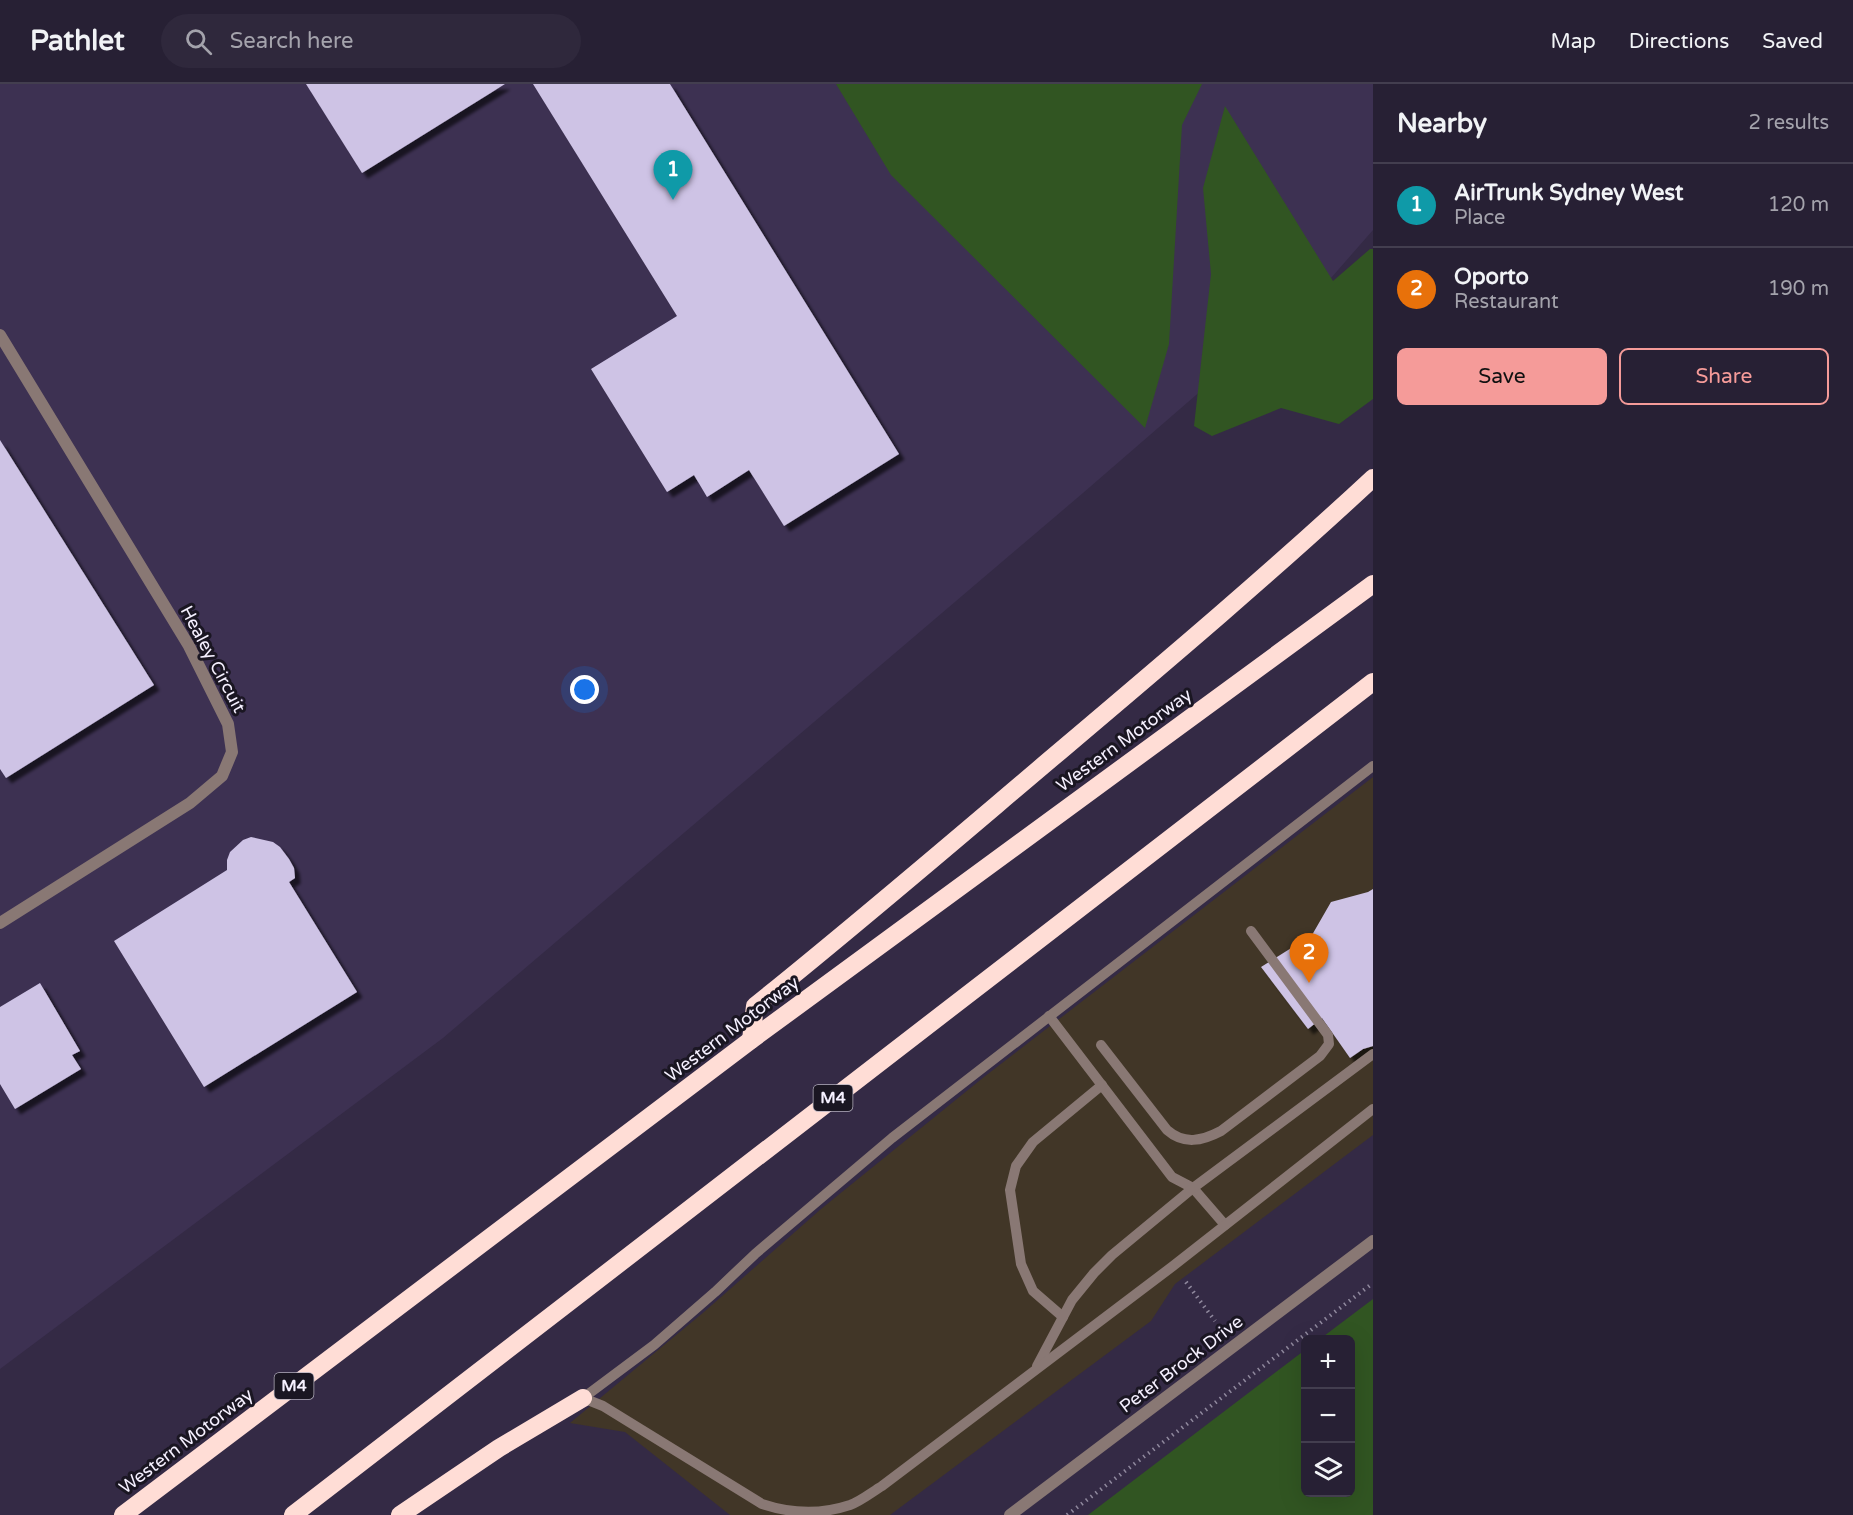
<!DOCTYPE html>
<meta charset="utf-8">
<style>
body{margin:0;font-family:"Varela Round",sans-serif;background:#2f283c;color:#f1f3f6}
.controls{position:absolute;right:18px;bottom:18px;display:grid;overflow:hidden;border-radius:9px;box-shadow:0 6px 24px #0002}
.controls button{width:54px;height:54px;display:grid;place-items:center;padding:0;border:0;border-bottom:2px solid #433e4f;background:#272034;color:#f1f3f6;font:30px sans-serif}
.you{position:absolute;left:585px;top:606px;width:21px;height:21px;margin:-15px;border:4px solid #fff;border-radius:50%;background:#1a73e8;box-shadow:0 0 0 9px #1a73e833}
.badge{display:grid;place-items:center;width:39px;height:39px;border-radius:50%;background:#f59b99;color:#fff;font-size:20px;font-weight:700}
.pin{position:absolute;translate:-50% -50px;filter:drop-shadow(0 2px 3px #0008)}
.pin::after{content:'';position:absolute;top:32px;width:21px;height:18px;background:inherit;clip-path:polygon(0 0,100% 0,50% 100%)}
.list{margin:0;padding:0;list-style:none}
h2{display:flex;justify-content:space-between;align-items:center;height:78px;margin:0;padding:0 24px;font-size:26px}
h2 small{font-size:20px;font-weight:400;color:#a4a3ac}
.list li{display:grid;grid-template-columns:39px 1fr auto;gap:18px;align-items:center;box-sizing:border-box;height:84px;padding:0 24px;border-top:2px solid #433e4f}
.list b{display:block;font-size:22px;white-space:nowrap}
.list p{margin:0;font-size:20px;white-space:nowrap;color:#a4a3ac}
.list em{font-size:20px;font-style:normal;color:#a4a3ac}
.actions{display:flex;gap:12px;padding:18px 24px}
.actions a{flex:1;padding:14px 0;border:2px solid #f59b99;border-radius:9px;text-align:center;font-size:21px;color:#f59b99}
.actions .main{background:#f59b99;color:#111}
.icon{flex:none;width:33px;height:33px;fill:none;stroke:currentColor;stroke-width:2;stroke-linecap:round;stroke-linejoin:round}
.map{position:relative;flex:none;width:1373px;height:1431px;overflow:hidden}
header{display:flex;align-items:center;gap:36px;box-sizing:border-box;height:84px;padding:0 30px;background:#272034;border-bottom:2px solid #433e4f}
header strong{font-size:28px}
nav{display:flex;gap:33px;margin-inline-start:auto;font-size:21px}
.search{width:420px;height:54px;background:#2f283c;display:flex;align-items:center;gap:15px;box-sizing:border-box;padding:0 21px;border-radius:33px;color:#a4a3ac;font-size:22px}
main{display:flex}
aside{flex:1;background:#272034}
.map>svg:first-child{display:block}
</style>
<header>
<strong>Pathlet</strong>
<div class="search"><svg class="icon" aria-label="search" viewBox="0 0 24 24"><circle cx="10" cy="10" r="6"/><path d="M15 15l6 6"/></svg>Search here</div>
<nav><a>Map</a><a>Directions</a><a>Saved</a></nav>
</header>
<main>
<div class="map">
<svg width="1373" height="1431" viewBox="0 0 1373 1431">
<defs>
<filter id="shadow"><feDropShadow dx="5.5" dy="5.5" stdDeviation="1.5" flood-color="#0009"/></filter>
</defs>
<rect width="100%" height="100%" fill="#342a45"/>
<path fill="#413627" d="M 1373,693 L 1373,1051 L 1175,1200 L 1151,1237 L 890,1431 L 730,1431 L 625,1348 L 570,1339 L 704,1228 L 821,1125 L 984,993 Z"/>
<path fill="#3d3152" d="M 0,0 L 1373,0 L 1373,146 L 1331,194 L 1083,409 L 443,954 L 0,1285 Z"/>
<g fill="#315522">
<path d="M 836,0 L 1202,0 L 1182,41 L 1169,260 L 1145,344 L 891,91 Z"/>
<path d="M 1225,22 L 1333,197 L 1370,165 L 1373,165 L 1373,315 L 1339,340 L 1281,324 L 1212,352 L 1194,342 L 1211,190 L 1203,104 Z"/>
<path d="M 1373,1215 L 1373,1431 L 1088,1431 L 1305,1266 L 1306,1408 L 1350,1408 L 1350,1256 L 1320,1255 Z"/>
</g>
<g fill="#cec3e5" filter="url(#shadow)">
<path d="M 306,0 L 505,0 L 362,89 Z"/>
<path d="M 533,0 L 670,0 L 899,370 L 784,442 L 749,386 L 707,413 L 694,391 L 667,408 L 591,285 L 677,232 Z"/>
<path d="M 0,356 L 154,601 L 6,694 L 0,685 Z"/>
<path d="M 251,753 L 273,758 L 280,763 L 289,775 L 294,784 L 295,794 L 289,798 L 357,908 L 204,1003 L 114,857 L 227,786 L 227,776 L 230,768 L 243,756 Z"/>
<path d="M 1373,805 L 1373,962 L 1363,965 L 1350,974 L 1322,934 L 1308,945 L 1261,883 L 1312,851 L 1331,818 L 1368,808 Z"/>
<path d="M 40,899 L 80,967 L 72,971 L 81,985 L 15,1025 L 0,1000 L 0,923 Z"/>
</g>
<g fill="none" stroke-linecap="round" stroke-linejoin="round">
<g stroke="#90899e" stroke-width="4" stroke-dasharray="1.5 4.5" stroke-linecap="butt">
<path d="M 1186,1198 L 1215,1237"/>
<path d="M 1067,1431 L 1373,1199"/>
</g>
<g stroke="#897874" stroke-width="10">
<path d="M 1049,932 L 1172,1093 L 1193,1104 L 1225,1141"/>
<path d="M 1101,961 L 1167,1046 C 1184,1061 1202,1057 1221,1047 L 1320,972 L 1329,960 L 1328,951 L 1251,847"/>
<path d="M 1063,1233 L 1033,1207 L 1021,1180 L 1010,1106 L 1016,1082 L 1033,1058 L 1102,1001"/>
<path d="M 1037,1282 L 1072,1216 L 1094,1189 L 1112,1171 L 1193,1104 L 1373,970"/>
<path d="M 583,1314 L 654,1261 L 715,1208 L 755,1170 L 892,1054 L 1373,682"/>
<path d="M 583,1314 L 603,1322 L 762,1420 C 792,1430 820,1431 850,1421 C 861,1417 872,1408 882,1402 L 1173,1182 L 1373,1025"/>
</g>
<g stroke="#897874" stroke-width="12">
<path d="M 0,251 L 189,562 L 228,640 L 232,668 L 222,692 L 190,719 L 0,839"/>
<path d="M 1010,1431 L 1373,1157"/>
</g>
<g stroke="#ffddd6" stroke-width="18">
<path d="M 751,956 L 755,922 C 860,838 962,750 1065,663 C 1169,575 1273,487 1373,394"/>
<path d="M 123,1431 L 751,956 L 1373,500"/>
<path d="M 293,1431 L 1373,598"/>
<path d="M 400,1431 L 499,1364 L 583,1314"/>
</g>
</g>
<g text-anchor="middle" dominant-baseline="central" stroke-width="6" stroke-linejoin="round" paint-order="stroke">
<g fill="#1a1622" stroke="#b3afbd" stroke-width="1.5">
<rect x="813.5" y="1001" width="39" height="26" rx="4.5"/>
<rect x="274.5" y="1289" width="39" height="26" rx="4.5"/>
</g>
<g font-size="16" font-weight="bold" fill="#f5f0ff">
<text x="833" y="1014">M4</text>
<text x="294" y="1302">M4</text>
</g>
<g font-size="18" fill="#f5f0ff" stroke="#1a1622">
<text transform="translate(213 575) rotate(62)">Healey Circuit</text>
<text transform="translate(1124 656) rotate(-36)">Western Motorway</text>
<text transform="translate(732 945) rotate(-37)">Western Motorway</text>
<text transform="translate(1181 1280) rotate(-37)">Peter Brock Drive</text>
<text transform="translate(186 1357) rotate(-37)">Western Motorway</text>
</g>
</g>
</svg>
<div class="controls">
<button>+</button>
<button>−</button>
<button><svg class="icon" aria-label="layers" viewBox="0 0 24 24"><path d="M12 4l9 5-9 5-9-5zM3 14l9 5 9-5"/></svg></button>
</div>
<div class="you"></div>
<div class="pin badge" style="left:673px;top:116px;background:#0f9aa8">1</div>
<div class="pin badge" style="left:1309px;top:899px;background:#e8710a">2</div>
</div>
<aside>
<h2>Nearby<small>2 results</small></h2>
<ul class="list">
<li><span class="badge" style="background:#0f9aa8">1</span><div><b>AirTrunk Sydney West</b><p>Place</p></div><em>120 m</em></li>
<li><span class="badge" style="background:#e8710a">2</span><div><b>Oporto</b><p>Restaurant</p></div><em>190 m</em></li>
</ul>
<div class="actions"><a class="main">Save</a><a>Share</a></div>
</aside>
</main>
